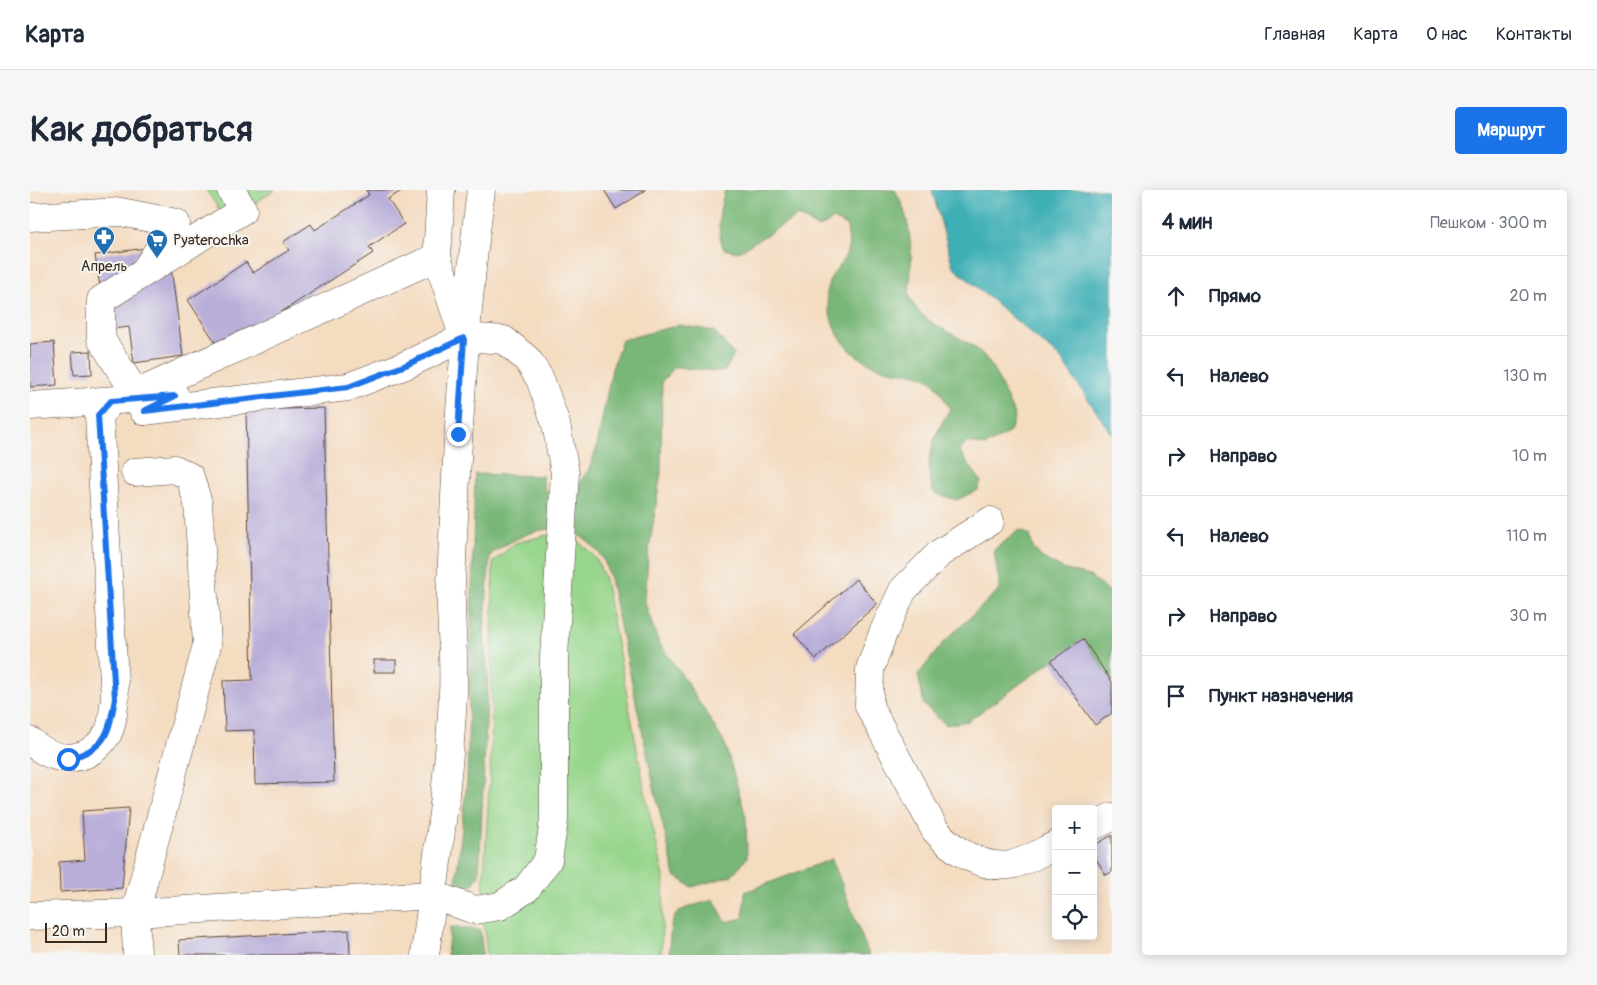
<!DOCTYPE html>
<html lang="ru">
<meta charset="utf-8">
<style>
body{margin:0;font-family:Pangolin,sans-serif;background:#f6f6f7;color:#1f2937}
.controls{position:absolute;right:15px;bottom:15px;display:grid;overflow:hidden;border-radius:5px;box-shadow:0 2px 12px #0003}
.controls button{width:45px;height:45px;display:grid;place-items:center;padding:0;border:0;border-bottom:1px solid #e0e1e3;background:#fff;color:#1f2937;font:25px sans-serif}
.scale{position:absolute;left:15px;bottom:12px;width:62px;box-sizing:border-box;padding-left:5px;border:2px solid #3b2a1e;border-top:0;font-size:14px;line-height:18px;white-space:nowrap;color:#3b2a1e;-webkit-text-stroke:4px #f6f6f2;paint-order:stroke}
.stop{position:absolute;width:15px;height:15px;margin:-11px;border:4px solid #1a73e8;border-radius:50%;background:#fff}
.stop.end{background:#1a73e8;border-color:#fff;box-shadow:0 1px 5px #0008}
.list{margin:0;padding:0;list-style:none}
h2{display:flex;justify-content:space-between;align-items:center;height:65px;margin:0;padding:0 20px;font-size:21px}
h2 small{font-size:16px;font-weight:400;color:#747a83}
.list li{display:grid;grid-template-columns:32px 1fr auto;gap:15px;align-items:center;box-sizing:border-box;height:80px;padding:0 20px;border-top:1px solid #e0e1e3}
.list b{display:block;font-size:19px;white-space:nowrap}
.list em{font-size:16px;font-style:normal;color:#747a83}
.icon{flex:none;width:28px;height:28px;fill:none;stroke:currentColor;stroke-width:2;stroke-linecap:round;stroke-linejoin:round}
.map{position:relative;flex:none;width:1082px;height:765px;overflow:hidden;border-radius:5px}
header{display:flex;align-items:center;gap:30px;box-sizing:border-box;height:70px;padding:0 25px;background:#fff;border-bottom:1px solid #e0e1e3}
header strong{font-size:24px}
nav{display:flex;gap:28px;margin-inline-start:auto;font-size:18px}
.intro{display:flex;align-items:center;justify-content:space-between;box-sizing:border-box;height:120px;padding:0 30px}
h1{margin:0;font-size:35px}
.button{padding:12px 22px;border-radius:5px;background:#1a73e8;color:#fff;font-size:18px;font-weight:700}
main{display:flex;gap:30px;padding:0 30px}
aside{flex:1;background:#fff;border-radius:5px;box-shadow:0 2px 12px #0003}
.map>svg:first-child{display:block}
</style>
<header>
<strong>Карта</strong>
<nav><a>Главная</a><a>Карта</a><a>О нас</a><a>Контакты</a></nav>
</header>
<div class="intro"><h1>Как добраться</h1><a class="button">Маршрут</a></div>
<main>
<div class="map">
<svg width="1082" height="765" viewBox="0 0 1082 765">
<rect width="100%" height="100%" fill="#f6f6f2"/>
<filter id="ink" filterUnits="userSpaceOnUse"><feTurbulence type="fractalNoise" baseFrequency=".02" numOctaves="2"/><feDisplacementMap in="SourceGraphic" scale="10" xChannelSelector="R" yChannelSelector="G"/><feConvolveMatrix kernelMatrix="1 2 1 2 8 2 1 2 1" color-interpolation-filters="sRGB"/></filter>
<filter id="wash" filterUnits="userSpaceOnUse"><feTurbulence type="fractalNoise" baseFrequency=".0096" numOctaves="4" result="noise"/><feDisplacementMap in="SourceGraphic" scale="20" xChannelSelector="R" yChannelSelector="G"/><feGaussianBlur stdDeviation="1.12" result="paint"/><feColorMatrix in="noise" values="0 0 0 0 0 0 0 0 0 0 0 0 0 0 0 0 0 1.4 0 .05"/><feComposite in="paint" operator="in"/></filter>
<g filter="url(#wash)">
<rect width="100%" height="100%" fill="#f4dcc1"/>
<g fill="#97d68c" stroke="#698055">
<path d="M 176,0 L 245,0 L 197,31 Z"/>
<path d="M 517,345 L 545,348 L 566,368 L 575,389 L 617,612 L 634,687 L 631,765 L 457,765 L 452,718 L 461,564 L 463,372 L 485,353 Z"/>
</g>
<g fill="#79b778" stroke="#5a704b">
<path d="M 695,0 L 865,0 C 879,24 882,53 881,81 C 881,89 878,100 880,107 C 891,139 936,143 956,168 C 968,184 976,208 985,226 L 980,242 L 955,256 L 938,252 L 929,261 L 951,291 L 948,300 L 927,310 L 904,303 C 892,273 904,245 920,219 C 915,211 910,200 904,193 C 894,183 877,183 864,181 C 824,174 800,147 797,106 C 795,85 815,75 818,58 C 820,52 817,42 817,36 L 804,29 L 789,38 L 768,26 L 708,62 L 694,59 C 686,40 689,20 695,0 Z"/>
<path d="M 649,135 L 684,141 L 704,165 L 694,182 L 645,177 L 632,191 L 631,282 L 618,367 L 615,413 L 628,451 L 658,494 L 695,554 L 716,627 L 717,668 L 701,686 L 662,697 L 645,686 L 626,606 L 580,389 C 577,381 575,370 570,364 C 537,323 497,339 460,365 L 454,443 L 458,488 L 449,686 C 442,696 438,702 425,701 L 437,591 L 445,284 L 512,286 L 515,300 L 526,308 L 543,302 L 559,279 L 566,260 L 582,179 L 592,150 Z"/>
<path d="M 989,340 L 1000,345 L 1003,358 L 1011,367 L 1033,379 L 1060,386 L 1082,404 L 1082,492 L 1053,449 L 938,531 L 916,535 L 894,515 L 888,485 L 913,453 L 970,399 L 964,360 Z"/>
<path d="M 802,669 L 839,765 L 639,765 C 641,720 641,721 684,710 L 696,732 L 713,728 L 715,702 Z"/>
<path d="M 420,737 L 450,740 L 453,765 L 417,765 Z"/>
</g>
<path fill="#3dafb5" stroke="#3c6c6a" d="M 902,0 L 1082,0 L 1082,245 L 1030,168 L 923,77 Z"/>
<g id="blocks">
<g fill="#b9aed9">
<path d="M 336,0 L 373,0 L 358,9 L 374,34 L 339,57 L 343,63 L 191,161 L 158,110 L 216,72 L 223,83 L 259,60 L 253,52 L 281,34 L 285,40 L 339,5 Z"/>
<path d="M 574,0 L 616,0 L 586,19 Z"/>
<path d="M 138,55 L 153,166 L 104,173 L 99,137 L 66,141 L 71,103 L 65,65 Z"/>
<path d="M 24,152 L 27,195 L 0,197 L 0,154 Z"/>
<path d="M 61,161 L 62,184 L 44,185 L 42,162 Z"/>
<path d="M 294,218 L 304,592 L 225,594 L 224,540 L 195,541 L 193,491 L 222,490 L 216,220 Z"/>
<path d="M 826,389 L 847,414 L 786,469 L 764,444 Z"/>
<path d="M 1053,449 L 1082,492 L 1082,523 L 1065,535 L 1021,471 Z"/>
<rect x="344" y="470" width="22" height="12"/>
<path d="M 99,618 L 92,698 L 30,702 L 29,672 L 55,670 L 52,621 Z"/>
<path d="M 1082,645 L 1082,682 L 1076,685 L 1063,664 L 1063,656 Z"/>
<path d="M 319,740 L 320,765 L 150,765 L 149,750 Z"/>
</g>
</g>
</g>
<g filter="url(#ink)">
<use href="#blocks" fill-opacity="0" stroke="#574536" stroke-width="1"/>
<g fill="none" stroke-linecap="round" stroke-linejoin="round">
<g stroke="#574536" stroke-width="29">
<g id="minor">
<path d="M 0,27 L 91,22 L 146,33 L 118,76"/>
<path d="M 407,67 L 431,139"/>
<path d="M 110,202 L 407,67 L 411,0"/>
<path d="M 0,216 L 145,206 L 114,221 L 318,197 L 376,175 L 434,147 L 474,150 L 497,169 L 510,189 L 526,234 L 535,283 L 524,467 L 524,630 L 518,670 L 496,699 L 470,716 L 445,720 L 403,705 L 105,723 L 0,726"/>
<path d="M 114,221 L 106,204 L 71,149 L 71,110 L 213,20 L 201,0"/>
<path d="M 105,282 L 145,279 L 160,287 L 168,313 L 177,455 L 105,723 L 107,765"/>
<path d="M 960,331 L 910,363 L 873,400 L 853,443 L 840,479 L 839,516 L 905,640 C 922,660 952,679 980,675 C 996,672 1011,662 1026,655"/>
<path d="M 0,551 C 26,574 58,575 78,543 C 83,535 83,519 85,509 L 69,225 L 81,211"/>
<path d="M 1063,636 L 1082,627"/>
<path d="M 395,765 C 406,678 419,592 423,504 C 425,468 420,432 421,396 C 426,264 434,131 451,0"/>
</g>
</g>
<use href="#minor" stroke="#fff" stroke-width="28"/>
</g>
</g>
<g fill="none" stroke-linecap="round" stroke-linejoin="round" filter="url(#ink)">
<path stroke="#1a73e8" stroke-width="6" d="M 38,569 C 76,558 78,546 85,509 L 68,225 L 81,211 L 145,206 L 114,221 L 318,197 L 376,175 L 434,148 L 428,244"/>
</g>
<defs>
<g id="pharmacy-pin" transform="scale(1.125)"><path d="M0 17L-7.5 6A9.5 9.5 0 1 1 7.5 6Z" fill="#1f6fb2" stroke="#f6f6f2"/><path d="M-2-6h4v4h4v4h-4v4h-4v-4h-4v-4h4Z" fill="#fff"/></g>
<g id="supermarket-pin" transform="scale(1.125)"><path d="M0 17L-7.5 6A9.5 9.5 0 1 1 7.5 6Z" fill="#1f6fb2" stroke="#f6f6f2"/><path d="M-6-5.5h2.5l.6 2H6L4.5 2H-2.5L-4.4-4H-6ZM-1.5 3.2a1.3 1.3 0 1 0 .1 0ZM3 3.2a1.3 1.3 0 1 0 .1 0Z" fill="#fff"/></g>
</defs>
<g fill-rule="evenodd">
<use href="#pharmacy-pin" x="74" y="47"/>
<use href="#supermarket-pin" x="127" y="50"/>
</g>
<g text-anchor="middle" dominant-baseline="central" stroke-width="4" stroke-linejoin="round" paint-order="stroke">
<g font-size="15" fill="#3b2a1e" stroke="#f6f6f2" text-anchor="start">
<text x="143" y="50">Pyaterochka</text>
<text x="74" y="76" text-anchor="middle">Апрель</text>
</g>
</g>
</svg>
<div class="controls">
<button>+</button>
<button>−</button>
<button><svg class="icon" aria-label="locate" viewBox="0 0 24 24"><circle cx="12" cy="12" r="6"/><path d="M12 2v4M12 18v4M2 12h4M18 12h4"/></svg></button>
</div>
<div class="scale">20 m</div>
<div class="stop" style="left:38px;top:569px"></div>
<div class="stop end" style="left:428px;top:244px"></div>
</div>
<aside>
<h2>4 мин<small>Пешком · 300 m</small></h2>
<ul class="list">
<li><svg class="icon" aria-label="ahead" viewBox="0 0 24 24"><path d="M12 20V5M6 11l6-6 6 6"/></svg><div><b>Прямо</b></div><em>20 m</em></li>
<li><svg class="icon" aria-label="left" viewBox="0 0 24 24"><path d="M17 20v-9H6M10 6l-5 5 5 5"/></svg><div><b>Налево</b></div><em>130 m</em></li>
<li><svg class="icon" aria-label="right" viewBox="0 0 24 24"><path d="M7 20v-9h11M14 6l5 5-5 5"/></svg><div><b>Направо</b></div><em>10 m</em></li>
<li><svg class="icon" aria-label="left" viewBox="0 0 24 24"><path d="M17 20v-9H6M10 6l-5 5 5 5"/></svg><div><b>Налево</b></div><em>110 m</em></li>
<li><svg class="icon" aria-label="right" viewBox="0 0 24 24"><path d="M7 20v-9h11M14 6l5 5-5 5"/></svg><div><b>Направо</b></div><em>30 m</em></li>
<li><svg class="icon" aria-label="arrive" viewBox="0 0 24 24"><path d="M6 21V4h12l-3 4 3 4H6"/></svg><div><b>Пункт назначения</b></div></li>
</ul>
</aside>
</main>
